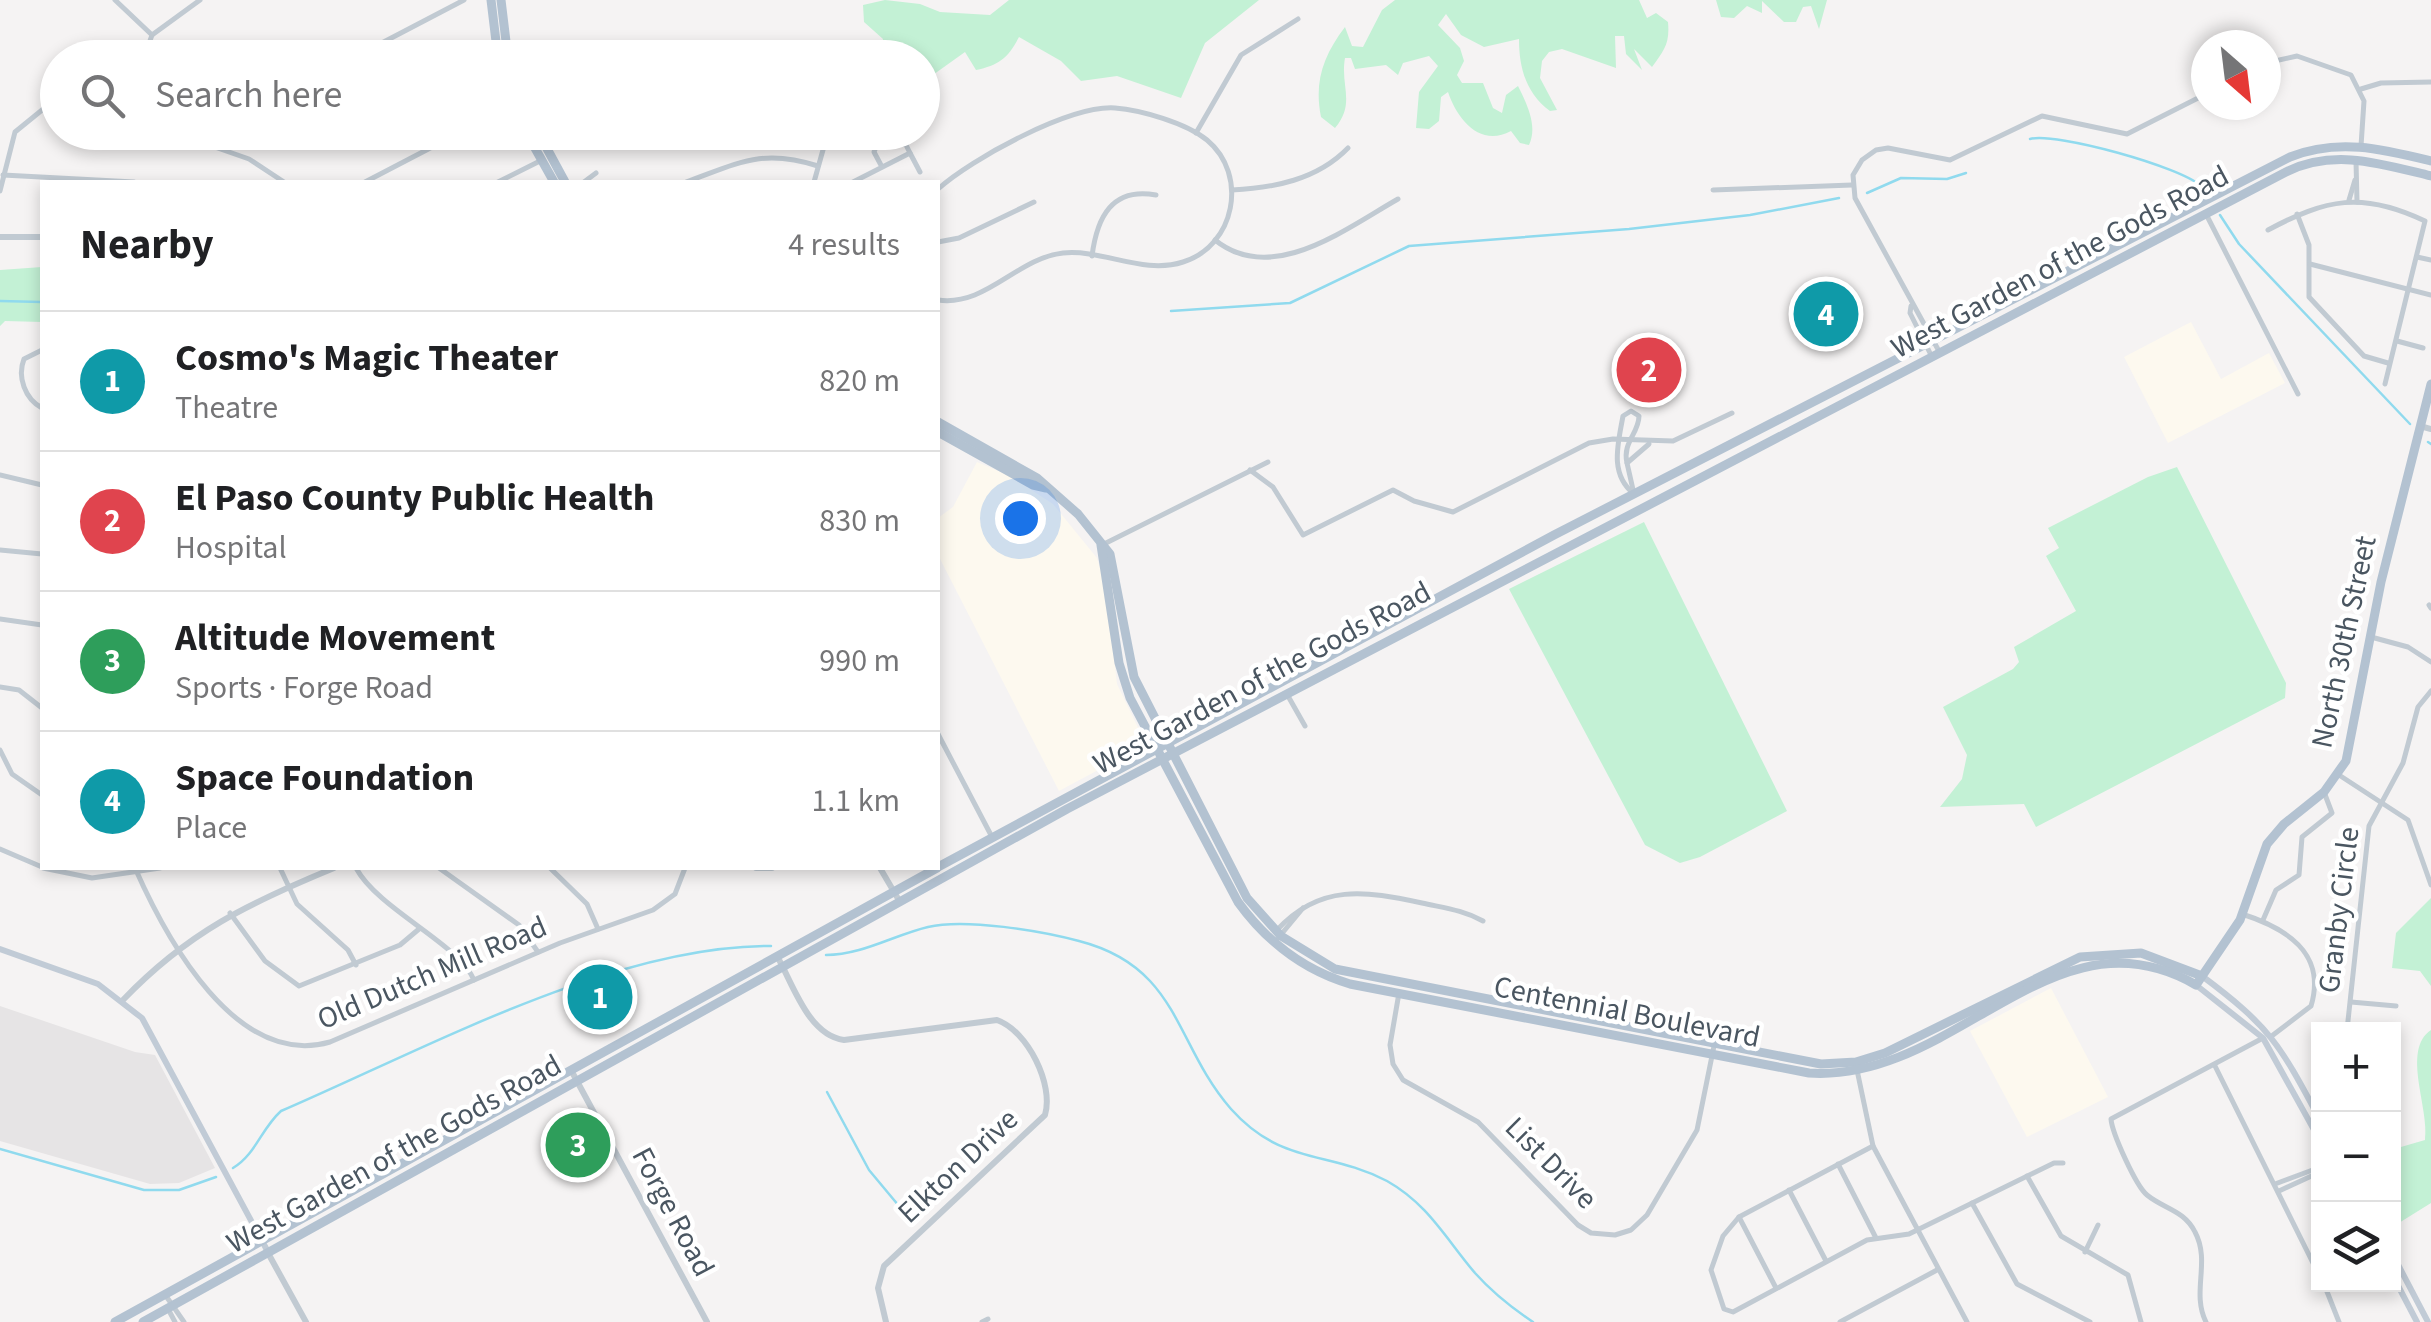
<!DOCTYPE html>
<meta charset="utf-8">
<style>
body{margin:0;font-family:"Source Sans 3",sans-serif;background:#f6f6f6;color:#202124}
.controls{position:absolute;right:30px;bottom:30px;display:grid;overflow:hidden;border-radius:0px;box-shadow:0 5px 15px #0003}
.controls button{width:90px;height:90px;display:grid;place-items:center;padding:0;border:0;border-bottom:2px solid #e0e0e0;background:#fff;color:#202124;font:50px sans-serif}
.compass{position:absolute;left:2191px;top:30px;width:90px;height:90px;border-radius:50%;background:#fff;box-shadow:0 5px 15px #0003;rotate:152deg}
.you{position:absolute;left:1020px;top:518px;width:35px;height:35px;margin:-25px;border:8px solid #fff;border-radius:50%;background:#1a73e8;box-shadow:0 0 0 15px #1a73e833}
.badge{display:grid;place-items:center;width:65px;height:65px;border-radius:50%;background:#1a73e8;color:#fff;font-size:32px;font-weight:700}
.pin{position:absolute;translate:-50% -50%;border:5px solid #fff;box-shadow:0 2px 10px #0006}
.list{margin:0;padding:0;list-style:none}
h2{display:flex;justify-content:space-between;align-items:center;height:130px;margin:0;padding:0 40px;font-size:42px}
h2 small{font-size:32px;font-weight:400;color:#757577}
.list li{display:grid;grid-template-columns:65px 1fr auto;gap:30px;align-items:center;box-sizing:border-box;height:140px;padding:0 40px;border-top:2px solid #e0e0e0}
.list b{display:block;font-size:38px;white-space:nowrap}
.list p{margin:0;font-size:32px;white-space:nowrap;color:#757577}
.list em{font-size:32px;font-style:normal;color:#757577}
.icon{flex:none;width:55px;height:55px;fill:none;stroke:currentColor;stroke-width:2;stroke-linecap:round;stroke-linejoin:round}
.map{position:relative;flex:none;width:2431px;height:1322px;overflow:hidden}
.search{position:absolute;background:#fff;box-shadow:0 5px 15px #0003;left:40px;top:40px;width:900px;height:110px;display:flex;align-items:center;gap:25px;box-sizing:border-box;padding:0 35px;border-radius:55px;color:#757577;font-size:38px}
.panel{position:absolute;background:#fff;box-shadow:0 5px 15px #0003;left:40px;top:180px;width:900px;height:690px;border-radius:0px}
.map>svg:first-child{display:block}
</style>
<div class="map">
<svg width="2431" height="1322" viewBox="0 0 2431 1322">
<rect width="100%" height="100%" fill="#f5f3f3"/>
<g fill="#fdf9ef">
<path d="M 2191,322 L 2221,379 L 2269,353 L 2285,383 L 2168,443 L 2124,357 Z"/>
<path d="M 977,462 L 1010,476 L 1053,504 L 1097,558 L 1106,588 L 1117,684 L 1143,738 L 1141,747 L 1059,791 L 938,555 L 938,518 L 953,507 Z"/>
<path d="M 2051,988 L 2108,1097 L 2027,1137 L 1970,1031 Z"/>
</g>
<path fill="#e6e4e5" d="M 0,1006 L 135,1052 L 155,1055 L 215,1168 L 179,1183 L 150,1184 L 0,1141 Z"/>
<g fill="#c3f1d5">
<path d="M 885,0 L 920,4 L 940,12 L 990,15 L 1009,0 L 1259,0 L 1205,43 L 1181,98 L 1117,76 L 1081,81 L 1061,61 L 1019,37 C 1008,58 999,65 976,70 L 965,52 L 923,82 L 922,58 L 880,57 L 883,39 L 864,22 L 863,5 Z"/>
<path d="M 1395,0 L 1639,0 L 1647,18 L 1656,13 L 1668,22 C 1670,44 1664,50 1652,67 L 1634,49 L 1642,70 L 1626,54 L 1624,36 L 1615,36 L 1616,68 L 1562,49 L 1549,52 L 1542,61 L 1540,78 L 1557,110 L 1550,111 C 1526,93 1519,68 1519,39 L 1484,47 L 1461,35 L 1446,14 L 1438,25 L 1460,48 L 1464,61 L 1457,75 L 1462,83 L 1483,83 L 1493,108 L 1502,113 L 1506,95 L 1518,86 C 1527,104 1538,126 1529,145 L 1520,143 L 1511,131 C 1480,148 1457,119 1448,92 L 1441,97 L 1439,121 L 1429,129 L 1416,128 L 1419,92 L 1438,66 L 1429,56 L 1403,63 L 1398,75 L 1386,65 L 1355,69 L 1351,58 L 1345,58 C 1340,86 1356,103 1335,128 L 1321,117 C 1314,82 1323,56 1345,27 L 1352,46 L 1363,47 L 1382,10 Z"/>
<path d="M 1716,0 L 1827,0 L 1819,29 L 1811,6 L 1803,7 L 1796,22 L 1784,22 L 1762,1 L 1762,13 L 1747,6 L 1734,18 L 1721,17 Z"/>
<path d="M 42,267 L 42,322 L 5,321 L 0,326 L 0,270 Z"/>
<path d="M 2177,467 L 2286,683 L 2285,698 L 2036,827 L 2024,804 L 1940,807 L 1962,779 L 1967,755 L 1943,707 L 2013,669 L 2019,662 L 2014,647 L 2076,611 L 2046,556 L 2059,548 L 2048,528 L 2148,477 Z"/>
<path d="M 1644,522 L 1787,811 L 1700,857 L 1680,863 L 1645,845 L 1509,589 Z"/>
<path d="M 2431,898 L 2431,986 L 2420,971 L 2392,968 L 2396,933 Z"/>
<path d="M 2431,1030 L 2431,1203 L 2394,1226 L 2394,1149 L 2425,1140 C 2430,1109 2401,1050 2431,1030 Z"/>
</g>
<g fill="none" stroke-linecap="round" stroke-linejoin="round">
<g stroke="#90daee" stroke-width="2.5">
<path d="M 2030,139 C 2056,132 2181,167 2201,186"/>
<path d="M 1867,193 L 1901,178 L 1947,179 L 1966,173"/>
<path d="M 2220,215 L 2239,244 L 2410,424"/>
<path d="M 0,301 L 42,302"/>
<path d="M 1171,311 L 1290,303 L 1409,246 L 1629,229 L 1750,215 L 1839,198"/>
<path d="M 2428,442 L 2431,444"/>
<path d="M 826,955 C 862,955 894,935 928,927 C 965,918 1042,931 1079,941 C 1180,967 1174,1044 1231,1109 C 1282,1166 1328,1150 1387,1181 C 1428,1204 1446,1239 1475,1273 C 1492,1292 1512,1308 1533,1322"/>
<path d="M 827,1092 L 869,1170 L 904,1212"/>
<path d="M 0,1149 L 144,1190 L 179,1190 L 216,1177"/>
<path d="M 233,1168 C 256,1154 261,1129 281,1111 C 425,1049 614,945 771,946"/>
</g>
<g stroke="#c1cad2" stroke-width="5">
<path d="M 115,0 L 152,35"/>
<path d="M 509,53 L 540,52"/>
<path d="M 144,58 L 152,35 L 200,0"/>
<path d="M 229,58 L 257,45"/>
<path d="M 353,58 L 464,0"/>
<path d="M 484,58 L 498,55"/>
<path d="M 619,58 L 620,55"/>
<path d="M 2266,63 L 2297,56 L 2351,75 L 2364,101 L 2361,146"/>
<path d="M 2361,89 L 2381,83 L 2431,82"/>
<path d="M 45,107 L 58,117"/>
<path d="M 172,132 L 249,159 L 284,182"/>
<path d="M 317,132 L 335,132"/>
<path d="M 1196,133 L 1241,55 L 1298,19"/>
<path d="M 910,153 L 920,172"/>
<path d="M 2356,161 L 2357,202"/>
<path d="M 3,175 L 134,182"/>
<path d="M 365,182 L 461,132"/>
<path d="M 498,182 L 540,161"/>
<path d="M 584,182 L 596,173"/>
<path d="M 686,182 C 739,163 762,148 818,166"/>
<path d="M 814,182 L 828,132"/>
<path d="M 853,182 L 910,153 L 906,145 L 880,136 L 874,152 L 882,167"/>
<path d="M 938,189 C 971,159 1070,105 1115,108 C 1141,110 1186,123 1207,140 C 1249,175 1235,246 1183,262 C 1143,275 1103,249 1063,253 C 1017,258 986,307 938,300"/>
<path d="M 1232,190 C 1273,188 1317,180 1348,148"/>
<path d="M 1713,190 L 1852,185"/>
<path d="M 0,191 L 15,132 L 58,97"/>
<path d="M 2349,200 L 2355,180"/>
<path d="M 2206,214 L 2298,394"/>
<path d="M 2297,214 L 2309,245 L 2309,297 L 2364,356 L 2388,363"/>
<path d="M 2268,230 C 2326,199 2362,191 2425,221 L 2385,384"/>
<path d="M 1215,240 C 1272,286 1345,229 1398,199"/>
<path d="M 938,242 L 959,238 L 1034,202"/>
<path d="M 1092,256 C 1097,217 1112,187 1156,195"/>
<path d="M 2417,257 L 2431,260"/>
<path d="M 2310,264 L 2431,295"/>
<path d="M 1911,306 L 1910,313 L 1932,357"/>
<path d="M 2397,341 L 2423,348"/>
<path d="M 42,350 L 24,359 C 17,377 25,399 42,408"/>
<path d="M 1940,353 L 1855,198 L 1853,175 L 1862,160 L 1876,150 L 1888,148 L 1950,160 L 2042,116 L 2127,134 L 2206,94"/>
<path d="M 1627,463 C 1622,443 1639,433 1639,416 L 1631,411 L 1623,416 C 1618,444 1609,474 1634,494"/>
<path d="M 1250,470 L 1273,487 L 1303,535 L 1393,490 L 1414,501 L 1453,512 L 1589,443 L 1613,439 L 1673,441 L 1732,413"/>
<path d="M 0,475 L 42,485"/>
<path d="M 1634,494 L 1627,463 L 1649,444"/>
<path d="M 1104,544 L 1268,462"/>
<path d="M 0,550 L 42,554"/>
<path d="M 2429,605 L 2431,608"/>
<path d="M 0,619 L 42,625"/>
<path d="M 2371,637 L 2408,647 L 2431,662"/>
<path d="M 0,687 L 19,690 L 42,708"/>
<path d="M 1288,696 L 1305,726"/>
<path d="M 938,734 L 992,837"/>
<path d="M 0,750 L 12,774 L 42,795"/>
<path d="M 2339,775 L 2408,820 L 2431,885"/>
<path d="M 0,849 L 42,867"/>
<path d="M 43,868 L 92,878 L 160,868"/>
<path d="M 135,868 C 166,938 236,1069 330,1042 L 560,943 L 653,910 L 675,894 L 685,868"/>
<path d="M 280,868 L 297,904 L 348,950 L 356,965"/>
<path d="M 356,868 C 379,910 458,943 474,980"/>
<path d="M 439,868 L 519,925 L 538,952"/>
<path d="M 550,868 L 587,904 L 598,929"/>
<path d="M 230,913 L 265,961 L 299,986 L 400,945 L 419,929"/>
<path d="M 2242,914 C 2286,928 2327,953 2311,1006 L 2273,1035"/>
<path d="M 2263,920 L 2276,890 L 2299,875 L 2302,837 L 2332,813 L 2324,792"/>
<path d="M 1277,930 C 1320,883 1366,891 1422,903 C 1444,908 1463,910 1483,921"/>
<path d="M 1274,943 L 1303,908"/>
<path d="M 1399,993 L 1390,1045 L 1393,1064 L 1403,1080 L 1478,1122 L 1578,1225 L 1591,1233 L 1615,1235 L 1631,1230 L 1647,1215 L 1697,1130 L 1714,1046"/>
<path d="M 2351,1002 L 2396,1006"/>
<path d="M 2347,1030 L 2369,826 L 2403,763 L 2418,707 L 2431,691"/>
<path d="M 2215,1066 L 2318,1273"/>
<path d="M 1857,1070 L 1873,1146 L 1967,1322"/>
<path d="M 1873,1146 L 1739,1217 L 1723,1236 L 1711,1270 L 1724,1309 L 1733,1312 L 1867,1240 L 1909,1234 L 2054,1163 L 2063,1163"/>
<path d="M 1838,1164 L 1876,1238"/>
<path d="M 2027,1176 L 2061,1236 L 2128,1275 L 2141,1322"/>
<path d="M 2275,1184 L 2318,1168"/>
<path d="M 1789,1190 L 1826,1261"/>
<path d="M 2279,1191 L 2318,1173"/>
<path d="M 1972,1203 L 2017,1284 L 2090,1322"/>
<path d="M 1739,1217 L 1776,1288"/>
<path d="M 2085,1252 L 2098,1225"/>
<path d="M 2324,1284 L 2339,1322"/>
<path d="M 166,1296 L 184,1322"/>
<path d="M 167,1307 L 175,1322"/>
<path d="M 982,1322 L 988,1319"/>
<path d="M 1840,1322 L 1937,1270"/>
<path d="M 2206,1322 C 2191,1292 2211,1262 2195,1232 C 2184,1210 2164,1209 2147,1195 C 2136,1186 2112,1133 2111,1119 L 2263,1038"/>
</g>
<g stroke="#c1cad2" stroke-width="6">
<path d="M 0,237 L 42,237"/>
<path d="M 2420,426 L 2431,429"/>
<path d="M 756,868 L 772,868"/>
<path d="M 880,868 L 900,902"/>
<path d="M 777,956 C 793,984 808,1035 844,1040 L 997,1020 C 1028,1031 1054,1085 1045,1115 L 884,1266 L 878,1288 L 886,1322"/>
<path d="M 123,1000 C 188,932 249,903 334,868"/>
<path d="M 571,1070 L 707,1322"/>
<path d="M 268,1253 L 306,1322"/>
</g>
<g stroke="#c1cbd6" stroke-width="6">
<path d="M 0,949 L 98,984 L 142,1018 L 268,1252"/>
<path d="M 2202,976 C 2269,1026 2279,1043 2318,1116"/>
<path d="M 2196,985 L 2263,1038 L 2318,1137"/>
<path d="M 2394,1257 L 2428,1322"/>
<path d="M 2394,1278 L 2417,1322"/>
</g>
<g stroke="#b3c2d1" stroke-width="9">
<path d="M 491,0 L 498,58"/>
<path d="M 501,0 L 508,58"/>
<path d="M 526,132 L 554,182"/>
<path d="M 538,132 L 565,182"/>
<path d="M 938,422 L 1037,478 L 1078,514 L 1110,554 L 1134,677 L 1247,898 L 1281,936 L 1335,969 L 1821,1064 L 1856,1062 L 1885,1053 L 2080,957 L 2141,953 L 2202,976"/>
<path d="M 938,432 L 1033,485 L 1046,488"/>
<path d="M 1101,545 L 1119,663 L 1130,698 L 1238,902 C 1267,942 1303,970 1350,984 L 1809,1073 C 1956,1083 2053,902 2196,985 L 2240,920 L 2267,844 L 2284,824 L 2324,792 L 2346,761 L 2381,582 L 2431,384"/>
<path d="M 938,867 L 1554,535 L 2290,157 C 2338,138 2382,149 2431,161"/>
<path d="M 115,1322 L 937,868"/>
<path d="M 143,1322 L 1067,809 L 2286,172 C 2334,148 2382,164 2431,176"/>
</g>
</g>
<g text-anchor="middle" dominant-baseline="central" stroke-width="9" stroke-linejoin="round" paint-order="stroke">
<g font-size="30" fill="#4a5661" stroke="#fff">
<text transform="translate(2060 262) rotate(-28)">West Garden of the Gods Road</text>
<text transform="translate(2344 642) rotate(-78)">North 30th Street</text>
<text transform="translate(1262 678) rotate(-28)">West Garden of the Gods Road</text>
<text transform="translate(2339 910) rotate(-83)">Granby Circle</text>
<text transform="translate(432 973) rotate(-23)">Old Dutch Mill Road</text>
<text transform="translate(1627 1012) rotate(11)">Centennial Boulevard</text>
<text transform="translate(394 1154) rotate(-29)">West Garden of the Gods Road</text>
<text transform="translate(1551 1163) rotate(45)">List Drive</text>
<text transform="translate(958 1166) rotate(-43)">Elkton Drive</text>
<text transform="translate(673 1212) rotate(62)">Forge Road</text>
</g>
</g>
</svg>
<div class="controls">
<button>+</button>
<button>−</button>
<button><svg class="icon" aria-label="layers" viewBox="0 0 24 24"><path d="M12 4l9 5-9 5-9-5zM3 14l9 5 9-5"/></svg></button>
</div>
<svg class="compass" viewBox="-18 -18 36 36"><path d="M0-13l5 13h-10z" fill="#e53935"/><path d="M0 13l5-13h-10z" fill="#757577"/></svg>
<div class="you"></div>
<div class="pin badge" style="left:600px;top:997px;background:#0f9aa8">1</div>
<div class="pin badge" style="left:1649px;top:370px;background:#e0444e">2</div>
<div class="pin badge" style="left:578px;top:1145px;background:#2e9e5b">3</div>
<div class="pin badge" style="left:1826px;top:314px;background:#0f9aa8">4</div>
<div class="search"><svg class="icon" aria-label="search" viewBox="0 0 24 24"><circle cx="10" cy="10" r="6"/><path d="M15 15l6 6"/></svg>Search here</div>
<section class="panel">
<h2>Nearby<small>4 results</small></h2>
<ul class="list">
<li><span class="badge" style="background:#0f9aa8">1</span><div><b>Cosmo's Magic Theater</b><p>Theatre</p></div><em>820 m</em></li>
<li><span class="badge" style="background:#e0444e">2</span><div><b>El Paso County Public Health</b><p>Hospital</p></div><em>830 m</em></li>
<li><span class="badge" style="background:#2e9e5b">3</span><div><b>Altitude Movement</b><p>Sports · Forge Road</p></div><em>990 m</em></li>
<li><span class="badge" style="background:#0f9aa8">4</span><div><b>Space Foundation</b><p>Place</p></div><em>1.1 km</em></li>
</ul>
</section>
</div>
